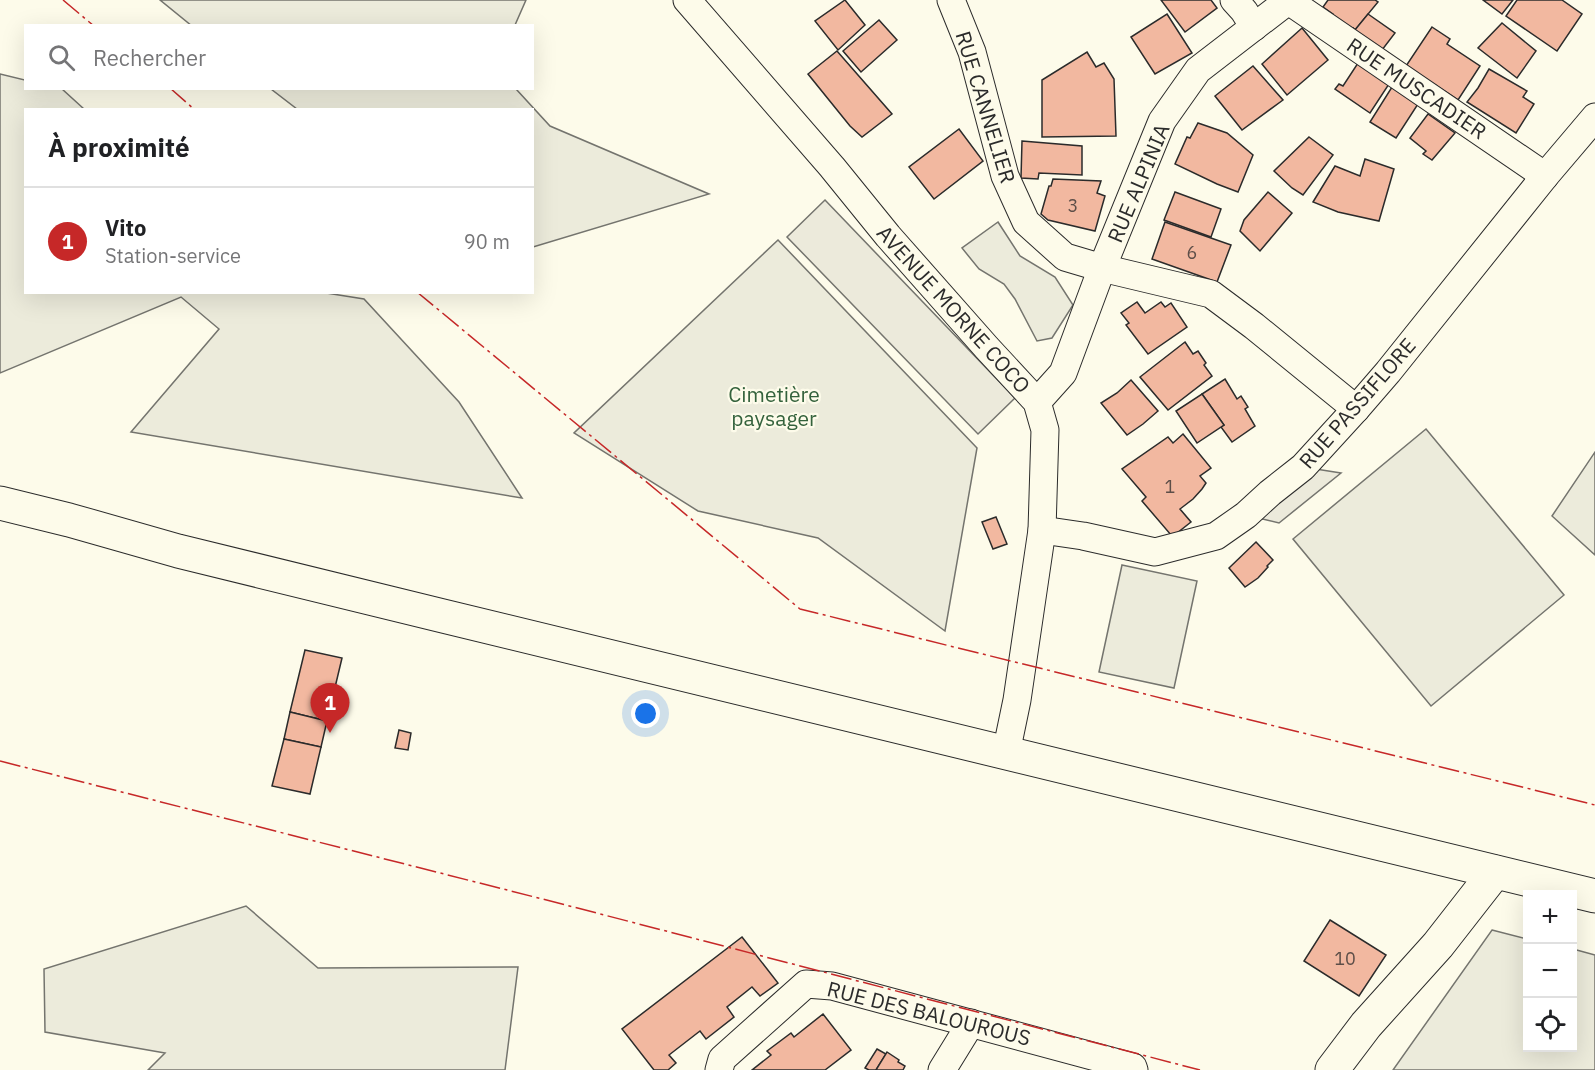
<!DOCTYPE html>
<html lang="fr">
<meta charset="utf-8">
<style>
body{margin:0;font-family:"IBM Plex Sans",sans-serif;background:#f2f2f2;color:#202124}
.controls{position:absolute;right:18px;bottom:18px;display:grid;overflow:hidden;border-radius:0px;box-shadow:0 6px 24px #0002}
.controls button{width:54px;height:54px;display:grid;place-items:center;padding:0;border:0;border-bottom:2px solid #e0e0e0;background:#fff;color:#202124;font:30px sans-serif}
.you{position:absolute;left:646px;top:714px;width:21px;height:21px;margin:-15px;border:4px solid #fff;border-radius:50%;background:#1a73e8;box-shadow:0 0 0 9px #1a73e833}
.badge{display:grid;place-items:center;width:39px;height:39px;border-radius:50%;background:#c62828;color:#fff;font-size:20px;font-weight:700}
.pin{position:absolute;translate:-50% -50px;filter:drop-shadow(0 2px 3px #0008)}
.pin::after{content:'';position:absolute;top:32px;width:21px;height:18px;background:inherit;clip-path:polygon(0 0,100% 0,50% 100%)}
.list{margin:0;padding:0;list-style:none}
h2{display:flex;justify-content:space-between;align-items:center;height:78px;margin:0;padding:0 24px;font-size:26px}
h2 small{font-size:20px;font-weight:400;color:#757577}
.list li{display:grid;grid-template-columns:39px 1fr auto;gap:18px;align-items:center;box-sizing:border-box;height:108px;padding:0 24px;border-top:2px solid #e0e0e0}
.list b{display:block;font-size:22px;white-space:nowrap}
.list p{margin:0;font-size:20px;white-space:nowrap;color:#757577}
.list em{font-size:20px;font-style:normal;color:#757577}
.icon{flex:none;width:33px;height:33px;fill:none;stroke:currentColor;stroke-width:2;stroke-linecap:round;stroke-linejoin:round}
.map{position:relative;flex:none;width:1595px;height:1070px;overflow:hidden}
.search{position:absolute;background:#fff;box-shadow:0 6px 24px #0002;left:24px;top:24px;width:510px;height:66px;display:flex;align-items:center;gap:15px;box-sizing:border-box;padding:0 21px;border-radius:0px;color:#757577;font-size:22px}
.panel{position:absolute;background:#fff;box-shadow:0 6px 24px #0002;left:24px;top:108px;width:510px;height:186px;border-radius:0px}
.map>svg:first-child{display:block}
</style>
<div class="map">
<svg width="1595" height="1070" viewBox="0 0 1595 1070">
<rect width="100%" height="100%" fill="#fdfbea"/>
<g fill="#ecebdb" stroke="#74746e" stroke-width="1.5">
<path d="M 160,0 L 526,0 L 515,25 L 192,26 Z"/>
<path d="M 0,74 L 25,80 L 26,88 L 62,89 L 84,109 L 26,110 L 26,292 L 320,292 L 364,299 L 459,402 L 522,498 L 131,432 L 219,329 L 181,297 L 0,373 Z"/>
<path d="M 271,89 L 516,89 L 550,126 L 709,194 L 533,247 L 532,110 L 297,109 Z"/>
<path d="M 998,222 L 1020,256 L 1055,277 L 1073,305 L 1052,338 L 1037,341 L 1015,299 L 1004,284 L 979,269 L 962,248 Z"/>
<path d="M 778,240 L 977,448 L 945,631 L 818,538 L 698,511 L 574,433 Z"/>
<path d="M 1426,429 L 1564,595 L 1431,706 L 1293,539 Z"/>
<path d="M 1595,452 L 1595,555 L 1552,516 Z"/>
<path d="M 1122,565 L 1197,581 L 1174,688 L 1099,672 Z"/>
<path d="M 246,906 L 318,968 L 518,967 L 505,1070 L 148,1070 L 165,1053 L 45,1032 L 44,969 Z"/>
<path d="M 1492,930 L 1527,939 L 1528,1048 L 1572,1048 L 1573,949 L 1595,955 L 1595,1070 L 1393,1070 Z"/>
</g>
<g fill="#eceadb" stroke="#74746e" stroke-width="1.5">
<path d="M 825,200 L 1015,398 L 978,434 L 787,237 Z"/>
<path d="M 1303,467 L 1341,473 L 1279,523 L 1246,515 Z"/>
</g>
<g fill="#f2b8a0" stroke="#2b2b2b" stroke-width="1.5">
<path d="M 845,0 L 865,25 L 838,50 L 815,21 Z"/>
<path d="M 1161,0 L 1211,0 L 1217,8 L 1185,32 Z"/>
<path d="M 1328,0 L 1375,0 L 1378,2 L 1355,30 L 1353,28 L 1351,30 L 1330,17 L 1333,14 L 1323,7 Z"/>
<path d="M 1483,0 L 1513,0 L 1502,14 Z"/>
<path d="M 1517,0 L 1562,0 L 1582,14 L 1557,51 L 1506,16 Z"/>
<path d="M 1167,14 L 1192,53 L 1155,74 L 1131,37 Z"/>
<path d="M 1368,14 L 1395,33 L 1382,50 L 1351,30 L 1353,28 L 1355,30 Z"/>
<path d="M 879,20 L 897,40 L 861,72 L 843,51 Z"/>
<path d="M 1502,23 L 1536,51 L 1517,78 L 1478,48 Z"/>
<path d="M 1432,27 L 1450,39 L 1447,44 L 1480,66 L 1458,100 L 1406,66 Z"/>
<path d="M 1302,28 L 1328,60 L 1287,95 L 1262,64 Z"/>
<path d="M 837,51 L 892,114 L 862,137 L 850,126 L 808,74 Z"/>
<path d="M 1087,52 L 1096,67 L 1104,63 L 1114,79 L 1116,136 L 1042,137 L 1042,80 Z"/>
<path d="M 1358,63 L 1389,84 L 1370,113 L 1335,89 L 1339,84 L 1343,86 Z"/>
<path d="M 1253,66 L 1283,100 L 1242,130 L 1215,96 Z"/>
<path d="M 1489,69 L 1527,91 L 1523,97 L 1534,104 L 1516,133 L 1467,102 L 1478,88 Z"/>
<path d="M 1392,87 L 1418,104 L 1396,138 L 1370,122 Z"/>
<path d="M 1428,114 L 1455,133 L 1432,160 L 1423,154 L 1426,151 L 1410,138 Z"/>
<path d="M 1198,123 L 1227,133 L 1253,155 L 1238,192 L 1217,184 L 1175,164 L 1187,137 L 1190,138 Z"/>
<path d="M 959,129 L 983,161 L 934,199 L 909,167 Z"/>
<path d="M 1309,137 L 1333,155 L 1303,195 L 1292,188 L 1274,171 Z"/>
<path d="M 1022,141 L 1082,146 L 1082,175 L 1039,173 L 1038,179 L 1021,178 Z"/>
<path d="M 1365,159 L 1394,169 L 1379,221 L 1338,212 L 1313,202 L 1335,166 L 1360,176 Z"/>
<path d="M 1053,179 L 1101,181 L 1097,193 L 1105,196 L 1095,231 L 1048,220 L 1041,214 L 1049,186 L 1051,186 Z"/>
<path d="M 1175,192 L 1221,209 L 1211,237 L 1164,220 Z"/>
<path d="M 1268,192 L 1292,213 L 1260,251 L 1240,231 L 1244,220 Z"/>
<path d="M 1165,222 L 1231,245 L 1217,282 L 1152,259 Z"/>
<path d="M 1137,302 L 1145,313 L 1161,302 L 1165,307 L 1171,303 L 1187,327 L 1148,354 L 1126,325 L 1129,323 L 1121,313 Z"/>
<path d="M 1185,342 L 1193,354 L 1198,351 L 1206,363 L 1204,365 L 1212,376 L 1168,410 L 1140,377 Z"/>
<path d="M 1225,379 L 1237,399 L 1241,396 L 1248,407 L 1245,409 L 1255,426 L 1232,442 L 1221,427 L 1224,425 L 1202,394 Z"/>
<path d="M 1131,380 L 1158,411 L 1143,424 L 1127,435 L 1101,403 L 1117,393 Z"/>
<path d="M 1202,394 L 1224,425 L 1197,443 L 1176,411 Z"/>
<path d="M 1183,434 L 1211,468 L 1200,476 L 1206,483 L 1202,489 L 1193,499 L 1180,509 L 1191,522 L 1177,533 L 1171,535 L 1142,501 L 1146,497 L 1122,469 L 1168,437 L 1173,443 Z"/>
<path d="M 996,517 L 1007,544 L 993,549 L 982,522 Z"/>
<path d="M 1256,542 L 1273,560 L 1267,566 L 1268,567 L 1258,578 L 1245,587 L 1229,568 Z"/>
<path d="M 305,650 L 342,658 L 327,721 L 290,712 Z"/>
<path d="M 290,712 L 327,721 L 321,747 L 284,739 Z"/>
<path d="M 399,730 L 411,733 L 408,750 L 395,748 Z"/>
<path d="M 284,739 L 321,747 L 310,794 L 272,786 Z"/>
<path d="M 1330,920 L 1386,955 L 1359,996 L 1304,961 Z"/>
<path d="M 742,937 L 778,983 L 760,996 L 752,987 L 727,1007 L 734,1017 L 706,1039 L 700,1031 L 669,1055 L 676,1063 L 668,1070 L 654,1070 L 622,1029 Z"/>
<path d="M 823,1014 L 851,1050 L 825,1070 L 752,1070 L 771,1055 L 767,1051 L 791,1033 L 794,1037 Z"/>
<path d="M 877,1049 L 886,1054 L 876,1070 L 869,1070 L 865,1068 Z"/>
<path d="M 887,1052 L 899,1060 L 898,1062 L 905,1066 L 903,1070 L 876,1070 Z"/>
</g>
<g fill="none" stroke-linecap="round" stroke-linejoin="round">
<g stroke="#2b2b2b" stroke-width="29">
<g id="minor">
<path d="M 687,0 L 832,167 L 888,236 L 987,348 L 1037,402 L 1045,430 L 1042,530 L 1017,700 L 1006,753"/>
<path d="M 951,0 L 972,52 L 1005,176 L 1026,222 L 1065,257 L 1102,268 L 1211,294 L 1254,326 L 1356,409"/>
<path d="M 1234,0 L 1244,11 L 1254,27"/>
<path d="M 1289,1 L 1545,176"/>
<path d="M 1037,402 L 1063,373 L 1102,268 L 1162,121 L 1198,70 L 1289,0"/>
<path d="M 1042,530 L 1083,536 L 1155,552 L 1216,536 L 1246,515 L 1270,493 L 1303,467 L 1356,409 L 1388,372 L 1545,176 L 1595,117"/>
<path d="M 719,1070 L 722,1059 L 806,984 L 832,986 L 1133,1067 L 1134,1070"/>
<path d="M 942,1070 L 971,1023"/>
</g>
</g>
<g stroke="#2b2b2b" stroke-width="35">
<g id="major">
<path d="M 0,503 L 69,520 L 178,551 L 443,616 L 1595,896"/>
<path d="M 1332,1070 L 1366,1025 L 1438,945 L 1495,872"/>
</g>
</g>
<use href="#minor" stroke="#fdfbea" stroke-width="27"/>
<use href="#major" stroke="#fdfbea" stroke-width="33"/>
<g stroke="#c62828" stroke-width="1.5" stroke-dasharray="21 4.5 3 4.5" stroke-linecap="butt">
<path d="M 63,0 L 94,26"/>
<path d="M 170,88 L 195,110"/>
<path d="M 417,292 L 800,609 L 1595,805"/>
<path d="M 0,761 L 562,904 L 1200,1070"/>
</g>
</g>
<g text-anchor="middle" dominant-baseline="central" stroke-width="4.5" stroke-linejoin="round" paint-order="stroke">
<g font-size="18" fill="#5d4e48">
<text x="1073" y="205">3</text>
<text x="1192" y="252">6</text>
<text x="1170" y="486">1</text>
<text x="1345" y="958">10</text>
</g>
<g font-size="21" fill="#2b2b2b" stroke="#fdfbea">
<text transform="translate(1417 88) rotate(34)">RUE MUSCADIER</text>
<text transform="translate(986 107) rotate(73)">RUE CANNELIER</text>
<text transform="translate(1138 183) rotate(-67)">RUE ALPINIA</text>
<text transform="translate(954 309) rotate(48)">AVENUE MORNE COCO</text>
<text transform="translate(1357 403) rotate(-49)">RUE PASSIFLORE</text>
<text transform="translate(929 1013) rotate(14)">RUE DES BALOUROUS</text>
</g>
<g font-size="21" fill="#34623c" stroke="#fdfbea">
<text x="774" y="394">Cimetière<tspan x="774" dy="24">paysager</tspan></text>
</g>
</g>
</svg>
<div class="controls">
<button>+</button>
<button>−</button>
<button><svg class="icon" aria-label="locate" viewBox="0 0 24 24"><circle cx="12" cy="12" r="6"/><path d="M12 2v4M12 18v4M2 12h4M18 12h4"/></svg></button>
</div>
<div class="you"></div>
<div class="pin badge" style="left:330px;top:733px">1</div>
<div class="search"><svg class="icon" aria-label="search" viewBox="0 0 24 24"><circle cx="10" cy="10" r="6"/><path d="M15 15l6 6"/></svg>Rechercher</div>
<section class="panel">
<h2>À proximité<small></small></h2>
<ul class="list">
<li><span class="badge">1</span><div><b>Vito</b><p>Station-service</p></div><em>90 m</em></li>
</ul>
</section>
</div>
